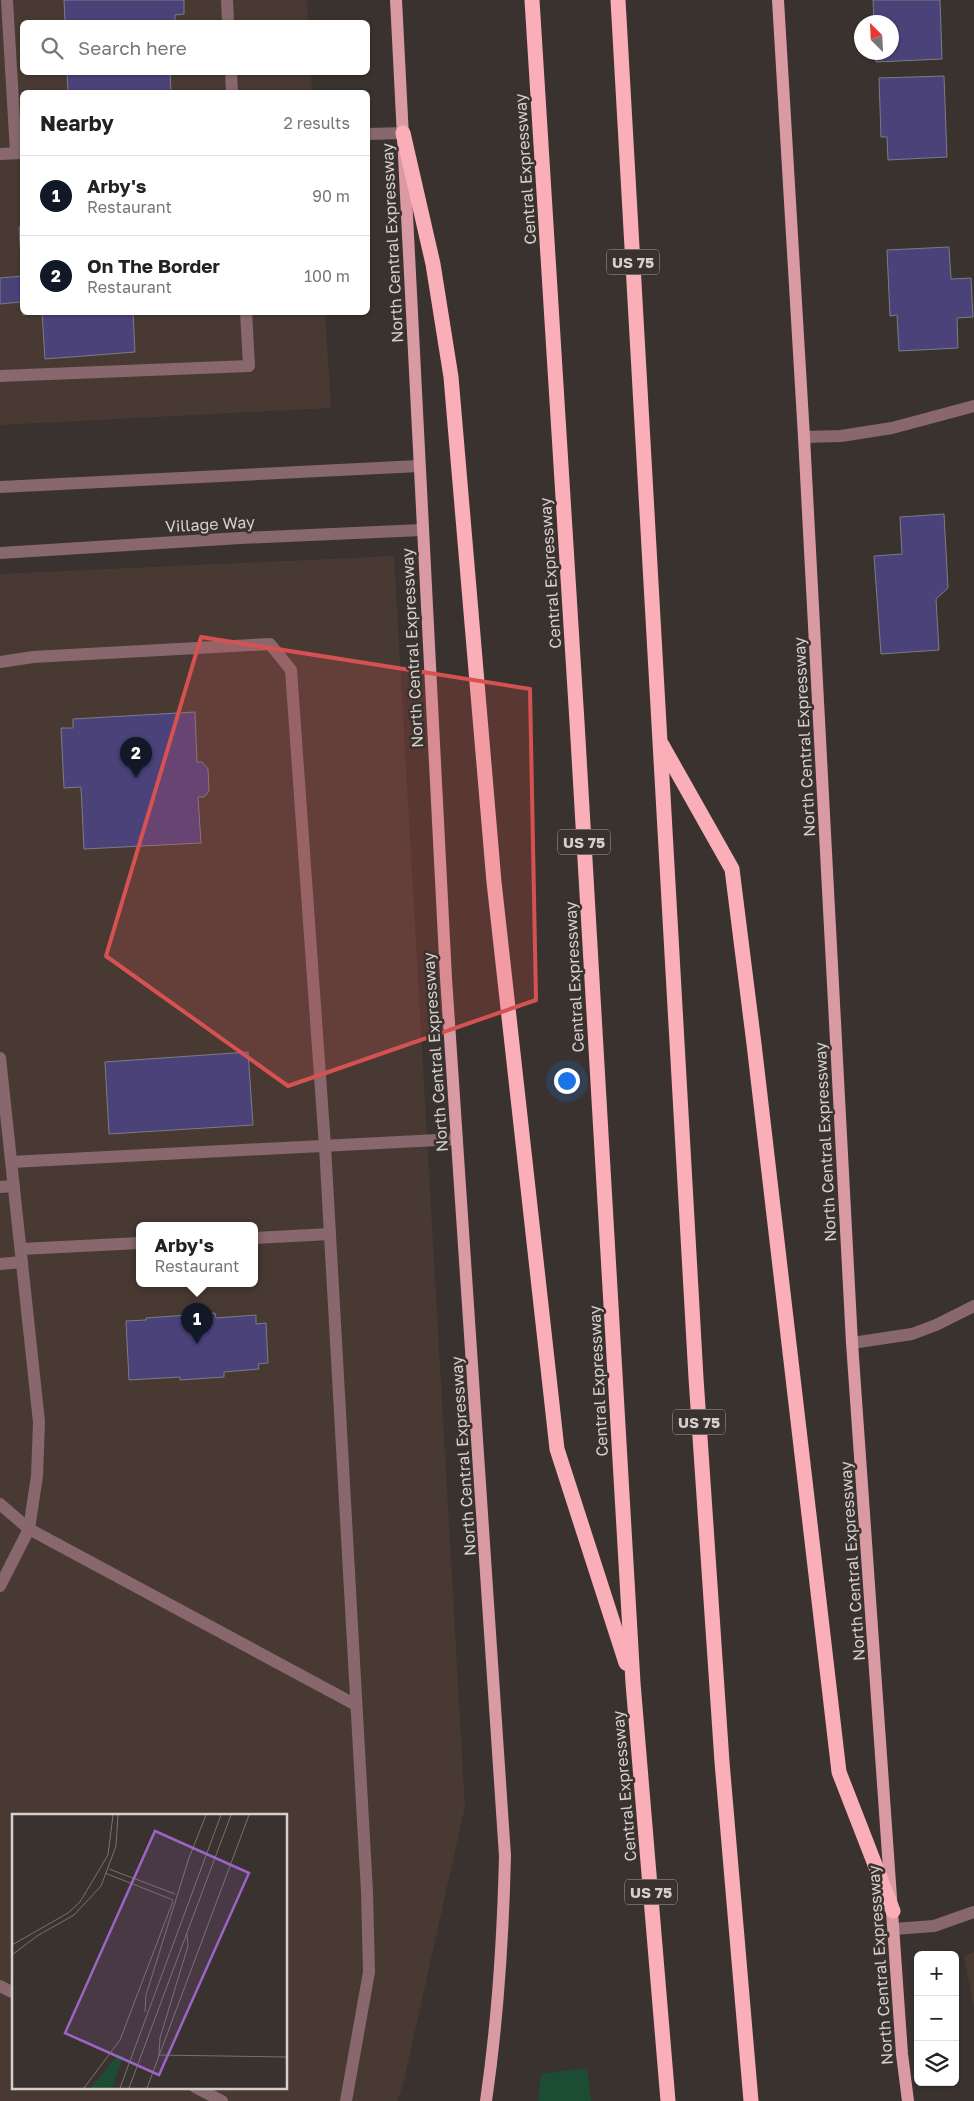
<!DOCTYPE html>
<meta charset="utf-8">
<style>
body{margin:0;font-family:"Golos Text",sans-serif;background:#f6f6f6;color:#222}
.controls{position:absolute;right:15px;bottom:15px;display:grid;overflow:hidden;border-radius:8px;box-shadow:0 1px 4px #0004}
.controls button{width:45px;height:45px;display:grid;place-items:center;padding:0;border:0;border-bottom:1px solid #e0e0e0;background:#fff;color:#222;font:25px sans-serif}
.compass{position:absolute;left:854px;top:15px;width:45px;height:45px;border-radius:50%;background:#fff;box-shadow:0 1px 4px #0004;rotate:336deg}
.you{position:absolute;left:566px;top:1080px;width:18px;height:18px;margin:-12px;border:4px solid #fff;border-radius:50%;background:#1a73e8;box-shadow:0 0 0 8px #1a73e833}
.badge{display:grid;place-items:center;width:32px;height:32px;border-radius:50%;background:#111827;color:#fff;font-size:16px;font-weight:700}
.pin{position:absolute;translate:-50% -41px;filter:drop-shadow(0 1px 2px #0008)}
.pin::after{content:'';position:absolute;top:26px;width:18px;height:15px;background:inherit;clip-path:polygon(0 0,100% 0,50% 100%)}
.popup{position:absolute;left:136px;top:1222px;width:122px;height:65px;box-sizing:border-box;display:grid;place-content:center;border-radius:8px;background:#fff;filter:drop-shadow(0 1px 4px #0005);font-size:16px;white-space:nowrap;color:#767676}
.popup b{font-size:19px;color:#222}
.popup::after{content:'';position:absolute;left:50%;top:100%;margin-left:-10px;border:10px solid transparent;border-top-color:#fff}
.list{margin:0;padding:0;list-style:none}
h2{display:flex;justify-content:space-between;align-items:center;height:65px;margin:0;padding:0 20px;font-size:21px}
h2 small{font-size:16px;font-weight:400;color:#767676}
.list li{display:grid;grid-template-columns:32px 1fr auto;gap:15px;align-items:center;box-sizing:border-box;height:80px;padding:0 20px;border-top:1px solid #e0e0e0}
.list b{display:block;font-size:19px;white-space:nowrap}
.list p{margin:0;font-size:16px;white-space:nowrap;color:#767676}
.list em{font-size:16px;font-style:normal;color:#767676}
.icon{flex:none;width:28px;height:28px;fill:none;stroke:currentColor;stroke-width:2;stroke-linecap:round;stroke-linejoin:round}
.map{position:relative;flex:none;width:974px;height:2101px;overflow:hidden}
.search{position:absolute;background:#fff;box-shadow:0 1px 4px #0004;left:20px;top:20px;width:350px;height:55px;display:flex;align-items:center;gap:12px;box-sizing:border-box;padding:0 18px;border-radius:8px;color:#767676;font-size:19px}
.panel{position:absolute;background:#fff;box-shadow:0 1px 4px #0004;left:20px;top:90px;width:350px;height:225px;border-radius:8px}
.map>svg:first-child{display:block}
</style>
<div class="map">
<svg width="974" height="2101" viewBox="0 0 974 2101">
<rect width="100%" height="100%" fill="#3a322e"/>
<g fill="#483a33" fill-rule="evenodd">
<path d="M 0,0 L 307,0 L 308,22 L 22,22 L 22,72 L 311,73 L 312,92 L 22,92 L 22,312 L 325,313 L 331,408 L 0,425 Z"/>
<path d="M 394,556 L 465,1807 L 403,2084 L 397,2101 L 0,2101 L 0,574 ZM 140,1225 L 254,1225 L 254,1283 L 140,1283 ZM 14,1815 L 286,1815 L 286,2087 L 14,2087 Z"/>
<path d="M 974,1952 L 974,2009 L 964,1956 Z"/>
</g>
<path fill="#1c4d32" d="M 587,2068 L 591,2101 L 538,2101 L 541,2074 Z"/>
<g fill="#4b427a" stroke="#7c7c84">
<path d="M 64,0 L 184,0 L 184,14 L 175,15 L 175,22 L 65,22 Z"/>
<path d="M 873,0 L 940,0 L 942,59 L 876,62 L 876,52 L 892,52 L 892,22 L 874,22 Z"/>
<path d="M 67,72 L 170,72 L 171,92 L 68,92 Z"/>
<path d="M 944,76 L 947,157 L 888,160 L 887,137 L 881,137 L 879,78 Z"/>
<path d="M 22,226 L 22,312 L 133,312 L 135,352 L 45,359 L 42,313 L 23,315 L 21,302 L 0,304 L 0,278 L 22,276 L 19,227 Z"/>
<path d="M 949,247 L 951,279 L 971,278 L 973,317 L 957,318 L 958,348 L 899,351 L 897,315 L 890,316 L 887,250 Z"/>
<path d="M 944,514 L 948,588 L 936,599 L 939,650 L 881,654 L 874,556 L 902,554 L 900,517 Z"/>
<path d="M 195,712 L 197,762 L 202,762 L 208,769 L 209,791 L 204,797 L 198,797 L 201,843 L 84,849 L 81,787 L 64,788 L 61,728 L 73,728 L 73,719 Z"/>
<path d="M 248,1052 L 253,1125 L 109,1134 L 105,1062 Z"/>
<path d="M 215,1313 L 216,1318 L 256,1315 L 256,1324 L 266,1323 L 268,1363 L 258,1364 L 259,1369 L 224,1372 L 224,1377 L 180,1380 L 180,1377 L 129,1380 L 126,1321 L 146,1320 L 146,1318 Z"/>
</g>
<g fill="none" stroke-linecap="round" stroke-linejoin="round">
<g stroke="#88686c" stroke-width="12">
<path d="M 7,0 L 16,153"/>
<path d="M 227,0 L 228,22"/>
<path d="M 231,72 L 232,92"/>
<path d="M 368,134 L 403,133"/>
<path d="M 0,154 L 22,153"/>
<path d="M 0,376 L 249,366 L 246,312"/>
<path d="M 804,437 L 841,436 L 892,428 L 974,406"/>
<path d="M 0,487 L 419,466"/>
<path d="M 0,553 L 240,538 L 422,530"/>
<path d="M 0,662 L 33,657 L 270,644 L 291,670 L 325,1146 L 367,1892 L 369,1972 L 346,2101"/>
<path d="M 0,1058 L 39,1422 L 37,1476 L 29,1529 L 0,1586"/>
<path d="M 11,1162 L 457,1139"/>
<path d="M 0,1187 L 14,1186"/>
<path d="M 254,1238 L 330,1234"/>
<path d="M 21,1249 L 140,1243"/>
<path d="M 0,1264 L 22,1262"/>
<path d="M 852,1343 L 912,1334 L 936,1325 L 974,1306"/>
<path d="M 0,1504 L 29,1529 L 356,1705"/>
<path d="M 894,1929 L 934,1926 L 974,1912"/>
<path d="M 0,1986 L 14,1993"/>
<path d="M 195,2087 L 222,2101"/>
</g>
<g stroke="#da9aa3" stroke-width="12">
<path d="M 396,0 L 446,978 L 505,1856 C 503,1938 498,2019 486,2101"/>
<path d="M 778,0 L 804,437 L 852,1343 L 902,2054 L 908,2101"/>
</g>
<g stroke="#faaeb8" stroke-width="15">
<path d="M 532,0 L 577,722 L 633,1683 L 668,2101"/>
<path d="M 618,0 L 696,1378 L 722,1762 L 751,2101"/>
<path d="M 403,133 L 433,264 L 451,377 L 494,882 L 557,1449 L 626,1663"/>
<path d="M 662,745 L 732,869 L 754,1044 L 839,1772 L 893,1911"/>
</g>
</g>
<path fill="#d65252" fill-opacity="0.2" stroke="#d65252" stroke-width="4" stroke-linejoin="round" d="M 201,637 L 530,689 L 536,1000 L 288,1086 L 106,956 Z"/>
<g text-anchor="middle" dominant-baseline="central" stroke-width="5" stroke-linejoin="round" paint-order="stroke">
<g fill="#3a322e" stroke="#a6a19e" stroke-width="1">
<rect x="607" y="249.5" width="52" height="25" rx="4"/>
<rect x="558" y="829.5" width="52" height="25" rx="4"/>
<rect x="673" y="1409.5" width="52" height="25" rx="4"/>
<rect x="625" y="1879.5" width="52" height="25" rx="4"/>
</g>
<g font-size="15" font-weight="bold" fill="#d5d0ce">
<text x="633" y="262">US 75</text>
<text x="584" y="842">US 75</text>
<text x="699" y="1422">US 75</text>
<text x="651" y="1892">US 75</text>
</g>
<g font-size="16" fill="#d5d0ce" stroke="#3a322e">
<text transform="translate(525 169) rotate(-94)">Central Expressway</text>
<text transform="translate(392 243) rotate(-93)">North Central Expressway</text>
<text transform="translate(210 524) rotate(-3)">Village Way</text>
<text transform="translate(550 573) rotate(-94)">Central Expressway</text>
<text transform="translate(412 648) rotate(-93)">North Central Expressway</text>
<text transform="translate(804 737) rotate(-93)">North Central Expressway</text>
<text transform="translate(574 977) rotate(-93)">Central Expressway</text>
<text transform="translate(435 1052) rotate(-94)">North Central Expressway</text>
<text transform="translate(825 1142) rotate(-93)">North Central Expressway</text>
<text transform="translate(598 1381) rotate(-93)">Central Expressway</text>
<text transform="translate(463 1456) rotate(-94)">North Central Expressway</text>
<text transform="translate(852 1561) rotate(-94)">North Central Expressway</text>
<text transform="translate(624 1786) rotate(-95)">Central Expressway</text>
<text transform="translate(880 1965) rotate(-94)">North Central Expressway</text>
</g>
</g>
<g transform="translate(12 1814)">
<rect width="275" height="275" fill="#3a322e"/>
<path d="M 106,240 L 111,242 L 100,274 L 79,274 Z" fill="#1c4d32"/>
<path fill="none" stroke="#78716e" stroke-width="1" d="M 175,49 L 194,1M 97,55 L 163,80M 93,59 L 161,86M 0,131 L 56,99 L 68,88 L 96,41 L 101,1M 0,141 L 25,122 L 62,101 L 89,72 L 104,32 L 106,1M 133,198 L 134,181 L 176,47M 147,240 L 148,224 L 176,132 L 175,120M 146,241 L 275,243M 72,274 L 108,226 L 161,87M 108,274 L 209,1M 117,274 L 219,1M 135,274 L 237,1"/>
<path fill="#9a65c4" fill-opacity="0.15" stroke="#9a65c4" stroke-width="2.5" d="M 143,17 L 237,59 L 147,261 L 53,219 Z"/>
<rect width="275" height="275" fill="none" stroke="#d5d0ce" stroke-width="2.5"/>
</g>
</svg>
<div class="controls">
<button>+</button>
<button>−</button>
<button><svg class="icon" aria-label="layers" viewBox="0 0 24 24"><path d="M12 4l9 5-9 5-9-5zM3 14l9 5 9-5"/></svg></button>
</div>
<svg class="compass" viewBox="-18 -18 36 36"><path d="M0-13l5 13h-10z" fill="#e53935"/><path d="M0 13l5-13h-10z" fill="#767676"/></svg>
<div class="you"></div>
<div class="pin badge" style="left:197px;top:1344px">1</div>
<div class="popup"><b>Arby's</b>Restaurant</div>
<div class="pin badge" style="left:136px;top:778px">2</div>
<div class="search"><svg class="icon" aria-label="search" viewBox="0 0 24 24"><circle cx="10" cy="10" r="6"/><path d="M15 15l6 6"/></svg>Search here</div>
<section class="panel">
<h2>Nearby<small>2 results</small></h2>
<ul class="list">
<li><span class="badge">1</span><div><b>Arby's</b><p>Restaurant</p></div><em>90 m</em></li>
<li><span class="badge">2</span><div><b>On The Border</b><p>Restaurant</p></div><em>100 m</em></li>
</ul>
</section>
</div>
